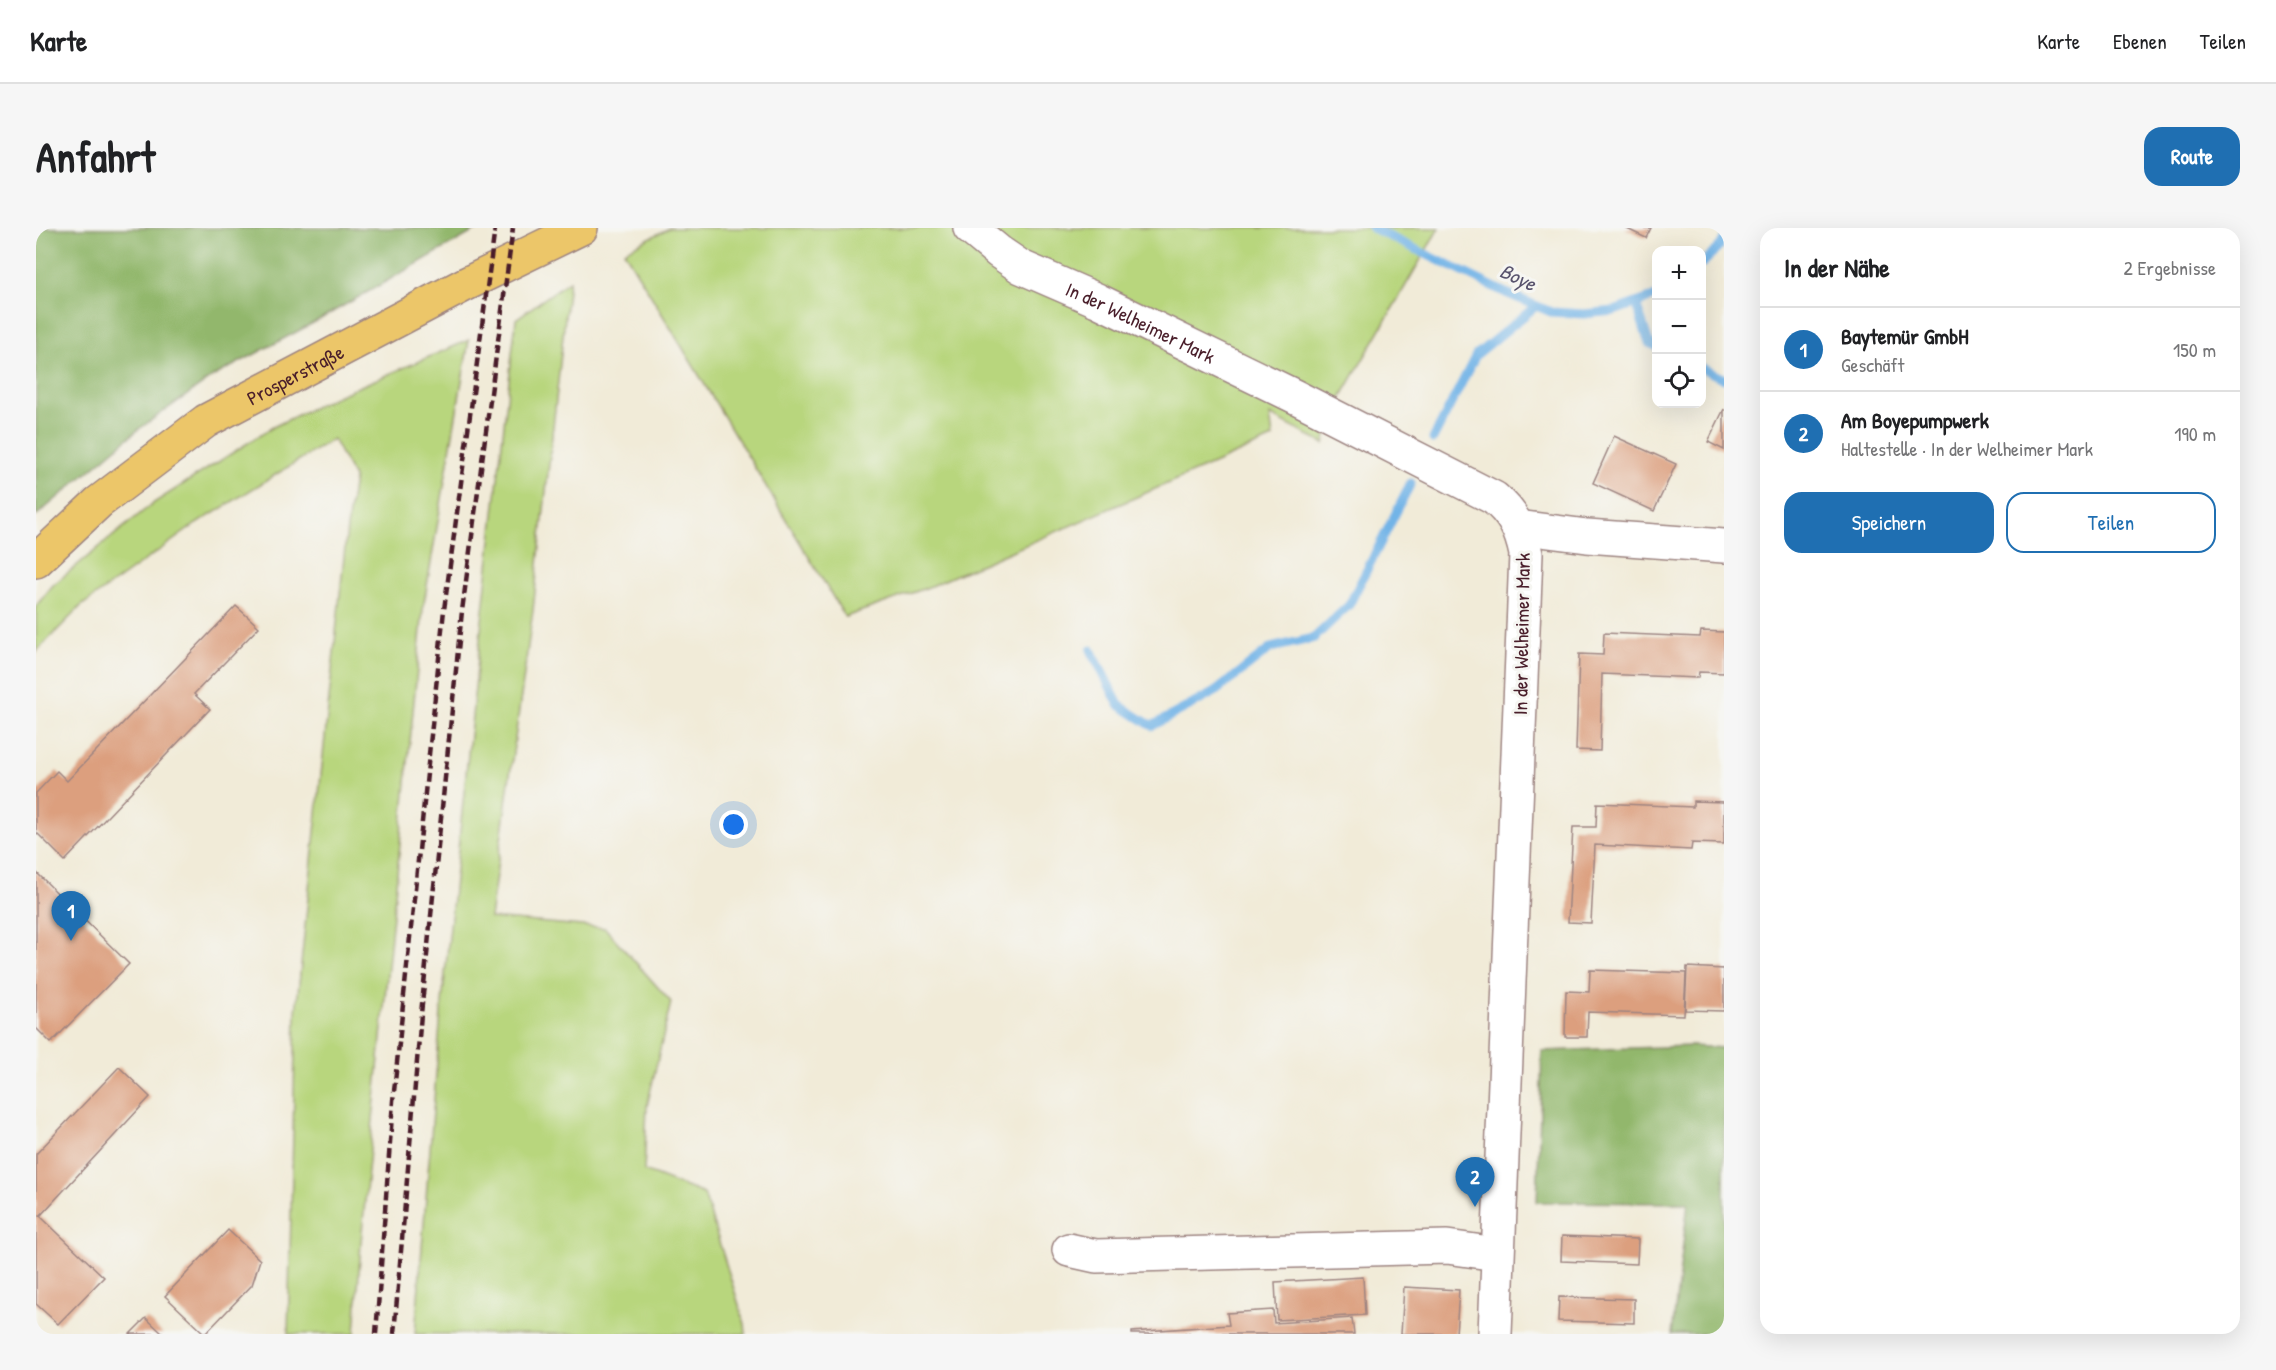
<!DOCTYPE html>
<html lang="de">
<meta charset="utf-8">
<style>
body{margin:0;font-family:"Patrick Hand",sans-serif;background:#f6f6f6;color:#202124}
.controls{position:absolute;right:18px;top:18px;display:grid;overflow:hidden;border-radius:12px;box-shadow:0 6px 24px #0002}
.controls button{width:54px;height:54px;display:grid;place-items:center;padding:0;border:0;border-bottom:2px solid #e0e0e0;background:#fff;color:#202124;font:30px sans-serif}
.you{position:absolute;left:698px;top:597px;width:21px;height:21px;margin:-15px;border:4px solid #fff;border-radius:50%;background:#1a73e8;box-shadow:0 0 0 9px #1a73e833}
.badge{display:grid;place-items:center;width:39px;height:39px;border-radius:50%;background:#1f6fb2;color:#fff;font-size:20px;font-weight:700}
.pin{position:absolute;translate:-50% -50px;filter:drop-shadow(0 2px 3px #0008)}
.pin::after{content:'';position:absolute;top:32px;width:21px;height:18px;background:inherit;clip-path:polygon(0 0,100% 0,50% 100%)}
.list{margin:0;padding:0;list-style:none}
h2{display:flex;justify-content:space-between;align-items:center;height:78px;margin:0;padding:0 24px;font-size:26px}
h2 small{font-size:20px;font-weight:400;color:#757577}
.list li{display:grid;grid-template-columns:39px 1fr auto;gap:18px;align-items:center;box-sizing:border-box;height:84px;padding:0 24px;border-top:2px solid #e0e0e0}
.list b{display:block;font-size:22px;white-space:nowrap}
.list p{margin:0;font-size:20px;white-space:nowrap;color:#757577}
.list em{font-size:20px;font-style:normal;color:#757577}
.actions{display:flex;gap:12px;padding:18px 24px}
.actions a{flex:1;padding:14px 0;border:2px solid #1f6fb2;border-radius:18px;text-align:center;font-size:21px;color:#1f6fb2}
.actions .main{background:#1f6fb2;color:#fff}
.icon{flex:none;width:33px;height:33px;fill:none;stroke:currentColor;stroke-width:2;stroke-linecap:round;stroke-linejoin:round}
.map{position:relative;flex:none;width:1688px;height:1106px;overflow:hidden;border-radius:18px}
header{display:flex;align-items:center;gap:36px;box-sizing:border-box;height:84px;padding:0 30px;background:#fff;border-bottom:2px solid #e0e0e0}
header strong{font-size:28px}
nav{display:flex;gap:33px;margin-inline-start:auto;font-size:21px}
.intro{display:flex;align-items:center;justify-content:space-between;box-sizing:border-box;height:144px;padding:0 36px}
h1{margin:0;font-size:42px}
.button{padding:15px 27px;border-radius:18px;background:#1f6fb2;color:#fff;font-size:21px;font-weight:700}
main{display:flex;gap:36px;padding:0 36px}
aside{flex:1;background:#fff;border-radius:18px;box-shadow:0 6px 24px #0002}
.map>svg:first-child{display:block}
</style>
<header>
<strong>Karte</strong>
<nav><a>Karte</a><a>Ebenen</a><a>Teilen</a></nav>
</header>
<div class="intro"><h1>Anfahrt</h1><a class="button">Route</a></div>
<main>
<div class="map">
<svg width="1688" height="1106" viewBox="0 0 1688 1106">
<rect width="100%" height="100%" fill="#f6f6f2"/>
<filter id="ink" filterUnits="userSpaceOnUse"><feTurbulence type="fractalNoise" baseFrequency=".0167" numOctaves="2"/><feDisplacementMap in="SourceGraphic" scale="12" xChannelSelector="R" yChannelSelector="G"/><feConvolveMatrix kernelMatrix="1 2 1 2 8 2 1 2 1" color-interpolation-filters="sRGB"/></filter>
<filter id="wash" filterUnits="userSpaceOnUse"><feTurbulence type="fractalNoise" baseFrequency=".008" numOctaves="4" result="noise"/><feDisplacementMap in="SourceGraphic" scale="24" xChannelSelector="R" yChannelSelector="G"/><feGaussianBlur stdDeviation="1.35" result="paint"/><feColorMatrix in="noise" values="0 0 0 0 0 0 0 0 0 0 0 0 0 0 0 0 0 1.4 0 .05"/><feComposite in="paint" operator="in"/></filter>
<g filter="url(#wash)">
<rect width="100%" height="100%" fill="#f1ebd8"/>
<g fill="#b8d67d" stroke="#817a54" stroke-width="1.5">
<path d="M 633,0 L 1403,0 L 1296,185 L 1288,216 L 1234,187 L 1237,210 L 890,360 L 809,389 L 588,23 Z"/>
<path d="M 533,53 L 497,382 L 454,690 L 569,700 L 635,774 L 611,878 L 608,943 L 668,966 L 709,1096 L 710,1106 L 379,1106 L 405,785 L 447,383 L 480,91 Z"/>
<path d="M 433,112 L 387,381 L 325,1014 L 319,1106 L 252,1106 L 260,784 L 311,300 L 318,250 L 297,211 L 160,296 L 45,378 L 0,424 L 0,378 L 17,357 L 116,276 L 237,199 L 301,168 Z"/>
</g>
<g fill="#92b76c" stroke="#6e6b4c" stroke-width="1.5">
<path d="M 0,0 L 444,0 L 279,94 L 178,148 L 103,201 L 0,288 Z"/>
<path d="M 1655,818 L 1688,820 L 1688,1106 L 1636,1106 L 1652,975 L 1501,974 L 1506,823 Z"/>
</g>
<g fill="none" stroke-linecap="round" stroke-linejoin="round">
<g stroke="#72b4e7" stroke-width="9">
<path d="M 1336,0 L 1470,65 L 1515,84 L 1548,86 L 1578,83 L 1620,68"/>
<path d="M 1666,36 L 1685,17 L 1688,11"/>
<path d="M 1600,75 L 1613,115 L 1620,118"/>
<path d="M 1666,140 L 1688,151"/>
<path d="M 1397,211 L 1440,127 L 1500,78"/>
<path d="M 1055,422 L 1083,477 L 1116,498 L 1179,464 L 1235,420 L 1278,410 L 1313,377 L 1375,255"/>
</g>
</g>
<g id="blocks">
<g fill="#dc9f7e">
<path d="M 1589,0 L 1615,0 L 1610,10 Z"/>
<path d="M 1688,181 L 1688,222 L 1672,214 Z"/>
<path d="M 1578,208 L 1640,236 L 1618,283 L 1557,255 Z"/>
<path d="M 200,378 L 223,399 L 158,466 L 174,481 L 29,633 L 0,604 L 0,565 L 21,543 L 31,553 Z"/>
<path d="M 1665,403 L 1688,404 L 1688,445 L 1663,444 L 1662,450 L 1566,446 L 1564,523 L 1540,522 L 1543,426 L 1567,427 L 1568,405 L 1664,409 Z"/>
<path d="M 1657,573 L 1688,574 L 1688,616 L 1656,615 L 1655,622 L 1559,617 L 1555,695 L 1532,694 L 1537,599 L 1560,599 L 1561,575 L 1657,579 Z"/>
<path d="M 0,644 L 93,736 L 15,815 L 0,800 Z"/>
<path d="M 1651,739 L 1688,741 L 1688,783 L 1649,782 Z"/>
<path d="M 1554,742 L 1650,745 L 1648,787 L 1552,784 L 1551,809 L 1529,809 L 1530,763 L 1553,764 Z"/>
<path d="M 83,839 L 114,869 L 4,988 L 68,1049 L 22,1096 L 0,1076 L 0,926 Z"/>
<path d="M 192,1002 L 224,1032 L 216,1057 L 169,1106 L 129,1068 Z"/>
<path d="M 1526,1008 L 1602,1011 L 1601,1036 L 1525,1033 Z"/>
<path d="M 1327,1049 L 1329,1087 L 1241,1092 L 1239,1054 Z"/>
<path d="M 1368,1059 L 1423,1062 L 1420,1106 L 1365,1106 Z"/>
<path d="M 1523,1069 L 1598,1071 L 1598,1095 L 1522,1093 Z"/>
<path d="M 1237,1082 L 1238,1095 L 1316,1090 L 1318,1106 L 1096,1106 L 1096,1104 L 1193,1097 L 1191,1085 Z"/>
<path d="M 110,1090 L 127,1106 L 94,1106 Z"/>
</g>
</g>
</g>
<g filter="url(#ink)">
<use href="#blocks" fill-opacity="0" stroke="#9e8582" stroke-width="1.5"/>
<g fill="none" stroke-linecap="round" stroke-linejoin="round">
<g stroke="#9e8582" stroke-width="36">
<g id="minor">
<path id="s1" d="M 934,0 L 963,24 L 985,39 L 1061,72 L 1258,168 L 1458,270 C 1477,285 1485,302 1490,326 L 1459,1106"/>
<path d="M 1482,299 L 1551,308 L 1688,318"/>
<path d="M 1033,1022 L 1060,1028 L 1411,1019 L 1461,1026"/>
</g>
</g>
<g stroke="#9e8582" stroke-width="36">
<g id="major">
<path id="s2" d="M 0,333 L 63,274 L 170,193 L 430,56 L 545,0"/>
</g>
</g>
<use href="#minor" stroke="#fff" stroke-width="33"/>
<use href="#major" stroke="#ecc669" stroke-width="33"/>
<g stroke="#4a1f2b" stroke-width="4.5" stroke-dasharray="9 4.5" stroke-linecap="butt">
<path d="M 340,1106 L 357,873 L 408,382 L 459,0"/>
<path d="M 358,1106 L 385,786 L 426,383 L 477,0"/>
</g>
</g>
</g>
<g text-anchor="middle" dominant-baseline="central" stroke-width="6" stroke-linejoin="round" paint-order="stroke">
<g font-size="20" fill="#4a1f2b" stroke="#f6f6f2">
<text stroke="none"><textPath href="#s1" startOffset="196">In der Welheimer Mark</textPath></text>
<text stroke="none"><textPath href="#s2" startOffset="321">Prosperstraße</textPath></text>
<text transform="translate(1485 406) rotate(-89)">In der Welheimer Mark</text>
</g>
<g font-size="21" font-style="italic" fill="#58536d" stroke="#f6f6f2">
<text transform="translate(1482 49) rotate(25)">Boye</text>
</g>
</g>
</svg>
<div class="controls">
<button>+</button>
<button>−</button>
<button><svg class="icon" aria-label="locate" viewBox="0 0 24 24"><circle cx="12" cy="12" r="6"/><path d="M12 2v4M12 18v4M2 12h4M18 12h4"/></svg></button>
</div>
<div class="you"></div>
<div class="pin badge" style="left:35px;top:713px">1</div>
<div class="pin badge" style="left:1439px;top:979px">2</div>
</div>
<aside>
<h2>In der Nähe<small>2 Ergebnisse</small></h2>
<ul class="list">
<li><span class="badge">1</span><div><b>Baytemür GmbH</b><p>Geschäft</p></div><em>150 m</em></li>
<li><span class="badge">2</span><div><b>Am Boyepumpwerk</b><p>Haltestelle · In der Welheimer Mark</p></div><em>190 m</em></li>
</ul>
<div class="actions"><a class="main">Speichern</a><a>Teilen</a></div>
</aside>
</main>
